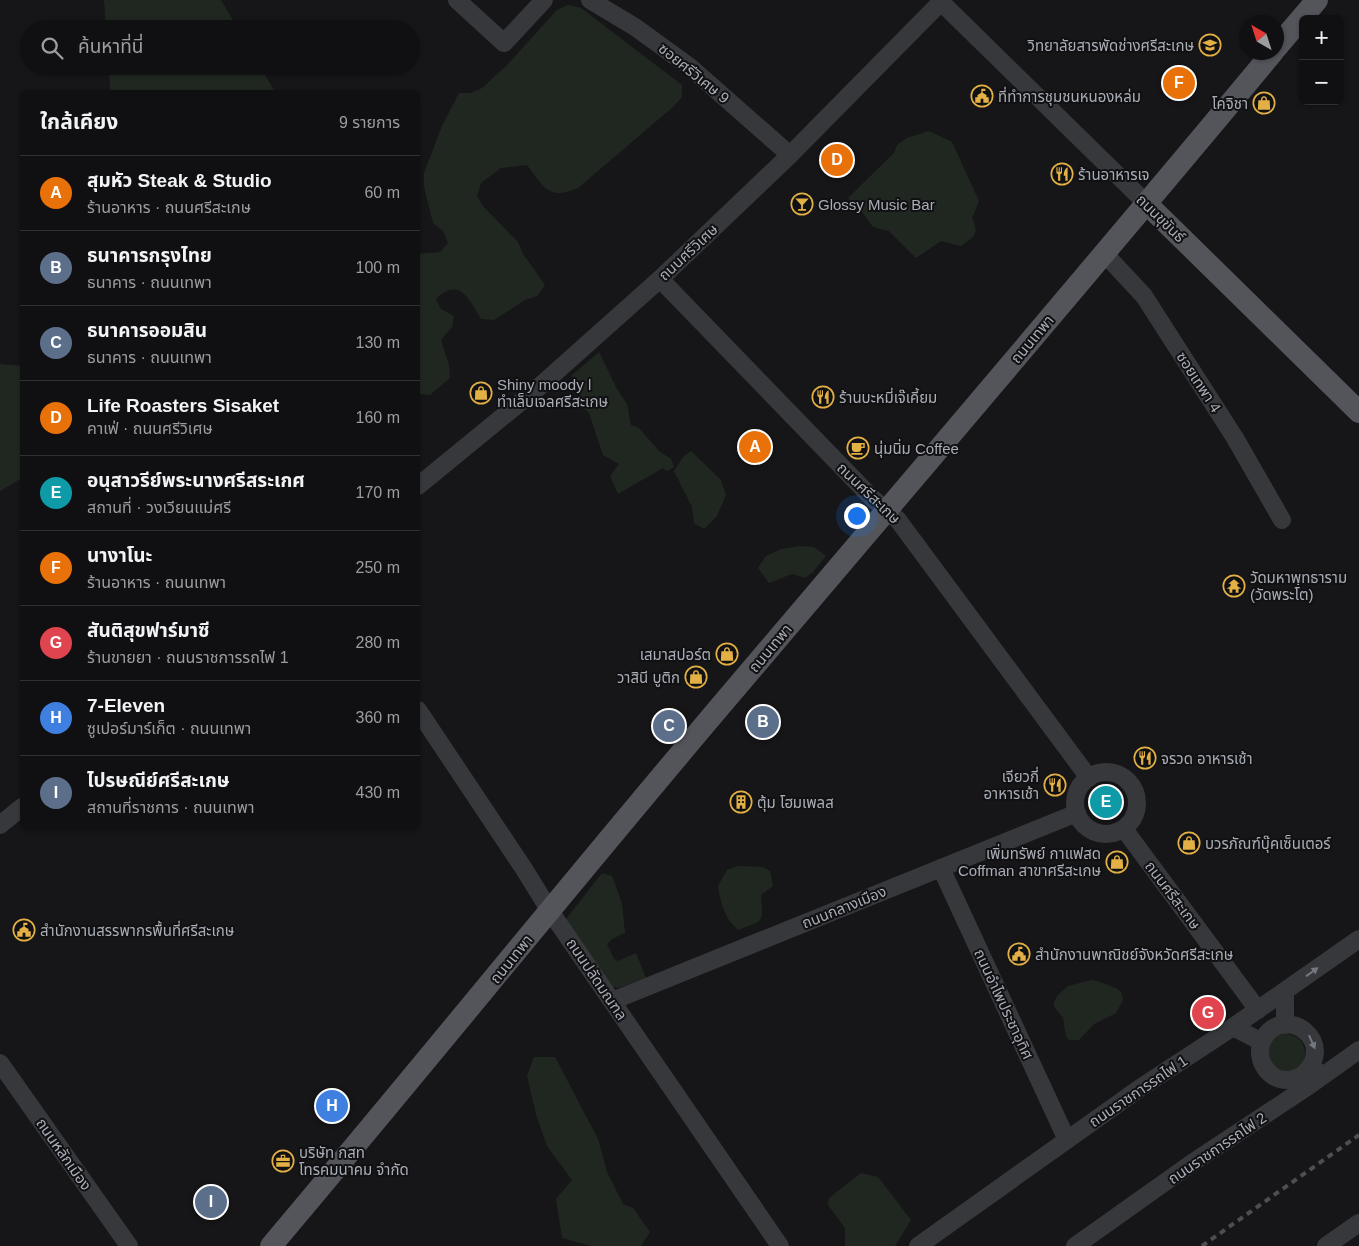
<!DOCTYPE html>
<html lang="th">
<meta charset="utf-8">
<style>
body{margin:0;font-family:Arial,"Noto Sans Thai",sans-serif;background:#19191b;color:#f1f3f6}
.controls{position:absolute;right:15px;top:15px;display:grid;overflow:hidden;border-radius:8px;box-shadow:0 1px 4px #0004}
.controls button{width:45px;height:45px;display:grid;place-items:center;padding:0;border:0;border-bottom:1px solid #303032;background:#101012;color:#f1f3f6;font:25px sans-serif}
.compass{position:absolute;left:1239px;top:15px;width:45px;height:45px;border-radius:50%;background:#101012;box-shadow:0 1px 4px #0004;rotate:321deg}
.you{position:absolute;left:856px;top:515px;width:18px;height:18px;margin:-12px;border:4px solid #fff;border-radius:50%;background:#1a73e8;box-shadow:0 0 0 8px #1a73e833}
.badge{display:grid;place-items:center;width:32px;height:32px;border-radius:50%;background:#1a73e8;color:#fff;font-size:16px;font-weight:700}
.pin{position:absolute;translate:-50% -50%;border:2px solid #fff;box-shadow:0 1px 5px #0006}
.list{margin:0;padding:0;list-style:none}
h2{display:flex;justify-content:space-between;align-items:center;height:65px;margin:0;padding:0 20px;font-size:21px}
h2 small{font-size:16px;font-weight:400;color:#9c9d9f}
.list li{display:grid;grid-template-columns:32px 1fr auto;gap:15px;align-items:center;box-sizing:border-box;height:75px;padding:0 20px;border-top:1px solid #303032}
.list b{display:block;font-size:19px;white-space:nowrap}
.list p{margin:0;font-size:16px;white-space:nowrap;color:#9c9d9f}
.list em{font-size:16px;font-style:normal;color:#9c9d9f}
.icon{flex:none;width:28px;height:28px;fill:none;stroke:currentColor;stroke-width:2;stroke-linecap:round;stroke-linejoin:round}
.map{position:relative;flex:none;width:1359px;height:1246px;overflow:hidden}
.search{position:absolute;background:#101012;box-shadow:0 1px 4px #0004;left:20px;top:20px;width:400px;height:55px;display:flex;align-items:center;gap:12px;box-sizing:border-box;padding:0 18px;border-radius:28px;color:#9c9d9f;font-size:19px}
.panel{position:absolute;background:#101012;box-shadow:0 1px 4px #0004;left:20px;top:90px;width:400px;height:740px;border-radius:8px}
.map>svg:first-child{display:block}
</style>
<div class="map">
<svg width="1359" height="1246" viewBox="0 0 1359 1246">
<rect width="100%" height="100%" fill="#161618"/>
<g fill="#202721">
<path d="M 104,0 L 221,0 L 238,29 L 106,29 Z"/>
<path d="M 568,5 L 581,8 L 682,85 L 682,97 L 673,107 L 578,188 C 548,201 544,187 527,165 L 501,168 L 481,183 L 477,196 L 483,206 L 518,242 L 523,254 L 545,285 L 537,296 L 525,300 L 494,320 L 481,319 C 470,300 459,276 436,299 L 441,309 L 454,316 L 452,327 L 441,340 L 449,365 L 450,378 L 430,395 L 418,394 L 418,254 L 440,252 L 448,243 L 443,231 L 433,223 L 424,187 L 424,173 L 442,126 L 459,93 L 471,93 L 482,88 L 507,65 L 557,10 Z"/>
<path d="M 109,66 L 260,66 L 275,92 L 110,92 Z"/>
<path d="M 929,131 L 952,142 L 979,201 L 972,218 C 980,235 974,236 961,246 L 941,241 L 916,258 L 889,231 L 873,227 L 861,211 L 848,198 L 894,153 L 897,145 L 907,138 Z"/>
<path d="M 599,352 L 617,389 L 627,404 L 631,425 L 639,428 L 659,451 L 671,459 L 674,467 L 667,471 L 663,468 L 618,494 L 610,476 L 619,464 L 603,455 L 589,413 L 582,406 L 578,398 L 580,391 L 572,382 L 572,375 Z"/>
<path d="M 0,364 L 22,366 L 22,478 L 0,491 Z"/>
<path d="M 691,451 L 721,480 L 726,495 L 717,516 L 704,529 L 694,523 L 692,507 L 674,471 L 683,457 Z"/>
<path d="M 800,546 L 814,547 L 826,556 L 813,572 L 805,578 L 792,574 L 769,583 L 758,568 L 766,556 L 781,549 Z"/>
<circle cx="1106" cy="803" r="14"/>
<path d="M 738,866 L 763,867 L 770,871 L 773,886 L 761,895 C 763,924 765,920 738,930 C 724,917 721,904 718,886 L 727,870 Z"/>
<path d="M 602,873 L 612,876 L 622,903 L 625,933 L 612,939 L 607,944 L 614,959 L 618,961 L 636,953 L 646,978 L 618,988 L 610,986 L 566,919 Z"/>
<path d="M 1091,980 C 1100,981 1110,986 1118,989 L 1122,994 L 1123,1000 L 1116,1013 L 1094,1024 L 1079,1040 L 1069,1040 L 1066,1036 L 1063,1018 L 1054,1007 L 1054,1002 L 1058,995 L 1068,986 Z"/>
<circle cx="1286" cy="1053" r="19"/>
<path d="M 534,1057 L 555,1057 L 598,1139 L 607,1172 L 623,1204 L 633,1208 L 650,1232 L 641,1246 L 591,1246 L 562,1238 L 556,1199 L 572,1180 L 547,1146 L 536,1114 L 527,1076 Z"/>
<path d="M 861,1173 L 878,1177 L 911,1220 L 895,1246 L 845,1246 L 845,1228 L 828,1205 L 829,1198 Z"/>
</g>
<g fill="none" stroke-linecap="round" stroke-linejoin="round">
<g stroke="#37383c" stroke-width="18">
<path d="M 457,0 L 504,43 L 544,0"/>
<path d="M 590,0 L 635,27 L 690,67 L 790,155"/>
<path d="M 941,2 L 1146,203"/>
<path d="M 1104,253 L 1144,296 L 1235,438 L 1282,520"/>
<path d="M 660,279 L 873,499 L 898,520 L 1089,778"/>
<path d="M 418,486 L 539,387 L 660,279 L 790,155 L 943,0"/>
<path d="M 418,710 L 524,869 L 550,911 L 780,1246"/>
<circle cx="1106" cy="803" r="31"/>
<path d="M 0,825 L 22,807"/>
<path d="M 1124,829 L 1258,1010"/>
<path d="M 941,868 L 1067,1140"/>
<path d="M 1285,991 L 1285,1025"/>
<path d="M 612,1001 L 1077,813"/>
<path d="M 1233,1027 L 1262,1042"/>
<path d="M 0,1063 L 129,1246"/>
<path d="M 1303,1075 C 1338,1042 1287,1005 1265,1036 C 1252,1054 1266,1081 1288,1080 C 1294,1080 1298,1077 1303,1075 C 1308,1074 1313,1073 1318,1072"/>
<path d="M 918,1246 L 1140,1088 L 1233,1027 L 1359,939"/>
<path d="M 1075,1246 L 1192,1163 L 1310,1085 L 1359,1050"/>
<path d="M 1326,1246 L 1359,1223"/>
</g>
<g stroke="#54555b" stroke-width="22">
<path d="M 1276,48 L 1317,0"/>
<path d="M 1146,203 L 1359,412"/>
<path d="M 271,1246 C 418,1072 560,896 707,722 C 896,499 1086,277 1273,52"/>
</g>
<path stroke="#4c4e53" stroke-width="4" stroke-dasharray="6 5" stroke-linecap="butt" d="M 1202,1246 L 1359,1135"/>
</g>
<defs><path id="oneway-solid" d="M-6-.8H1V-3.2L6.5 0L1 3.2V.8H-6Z" transform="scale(1.25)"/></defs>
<g fill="#76787f">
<use href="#oneway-solid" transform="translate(1312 972) rotate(-36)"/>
<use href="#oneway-solid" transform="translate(1312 1042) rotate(66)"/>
</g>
<defs>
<g id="university-ring" transform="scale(1.125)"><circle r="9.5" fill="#111113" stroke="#e2b044" stroke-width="1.5"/><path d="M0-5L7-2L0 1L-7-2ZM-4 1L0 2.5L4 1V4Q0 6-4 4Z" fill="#e2b044"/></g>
<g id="civic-ring" transform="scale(1.125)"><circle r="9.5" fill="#111113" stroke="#e2b044" stroke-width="1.5"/><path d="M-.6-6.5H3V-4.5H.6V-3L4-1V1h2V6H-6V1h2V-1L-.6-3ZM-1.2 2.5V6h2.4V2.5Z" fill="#e2b044"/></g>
<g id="shop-ring" transform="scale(1.125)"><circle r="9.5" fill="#111113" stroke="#e2b044" stroke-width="1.5"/><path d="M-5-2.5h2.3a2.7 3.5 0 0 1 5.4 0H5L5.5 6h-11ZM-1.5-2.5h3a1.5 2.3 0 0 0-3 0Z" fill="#e2b044"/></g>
<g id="restaurant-ring" transform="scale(1.125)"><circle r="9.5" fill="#111113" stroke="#e2b044" stroke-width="1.5"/><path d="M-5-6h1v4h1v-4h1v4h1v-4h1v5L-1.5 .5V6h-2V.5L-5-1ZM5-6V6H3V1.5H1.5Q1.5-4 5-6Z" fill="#e2b044"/></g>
<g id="bar-ring" transform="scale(1.125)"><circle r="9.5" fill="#111113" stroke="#e2b044" stroke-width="1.5"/><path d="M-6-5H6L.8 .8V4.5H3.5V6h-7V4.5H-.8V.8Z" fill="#e2b044"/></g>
<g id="cafe-ring" transform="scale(1.125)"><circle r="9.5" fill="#111113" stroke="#e2b044" stroke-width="1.5"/><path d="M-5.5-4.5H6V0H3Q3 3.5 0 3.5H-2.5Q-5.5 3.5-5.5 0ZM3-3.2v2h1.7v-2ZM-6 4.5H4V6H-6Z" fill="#e2b044"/></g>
<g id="temple-ring" transform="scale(1.125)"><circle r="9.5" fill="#111113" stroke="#e2b044" stroke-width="1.5"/><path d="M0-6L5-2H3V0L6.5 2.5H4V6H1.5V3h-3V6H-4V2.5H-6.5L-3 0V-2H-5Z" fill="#e2b044"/></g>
<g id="building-ring" transform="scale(1.125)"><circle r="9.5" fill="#111113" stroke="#e2b044" stroke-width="1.5"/><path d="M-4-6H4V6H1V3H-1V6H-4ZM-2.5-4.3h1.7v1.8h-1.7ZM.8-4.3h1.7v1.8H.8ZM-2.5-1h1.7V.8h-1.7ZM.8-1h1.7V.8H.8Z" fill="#e2b044"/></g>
<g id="office-ring" transform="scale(1.125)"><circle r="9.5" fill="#111113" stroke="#e2b044" stroke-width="1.5"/><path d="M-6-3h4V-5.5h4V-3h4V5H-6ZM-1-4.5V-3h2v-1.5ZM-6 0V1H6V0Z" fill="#e2b044"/></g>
</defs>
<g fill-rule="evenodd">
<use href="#university-ring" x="1210" y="45"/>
<use href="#civic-ring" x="982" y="96"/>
<use href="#shop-ring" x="1264" y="103"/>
<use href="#restaurant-ring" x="1062" y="174"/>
<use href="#bar-ring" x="802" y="204"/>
<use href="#shop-ring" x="481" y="393"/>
<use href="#restaurant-ring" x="823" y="397"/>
<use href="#cafe-ring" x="858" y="448"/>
<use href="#temple-ring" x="1234" y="586"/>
<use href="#shop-ring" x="727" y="654"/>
<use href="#shop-ring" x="696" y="677"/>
<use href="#restaurant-ring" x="1145" y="758"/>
<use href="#restaurant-ring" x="1055" y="785"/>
<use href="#building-ring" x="741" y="802"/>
<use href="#shop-ring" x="1189" y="843"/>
<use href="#shop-ring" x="1117" y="862"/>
<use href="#civic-ring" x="24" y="930"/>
<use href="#civic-ring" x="1019" y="954"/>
<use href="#office-ring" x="283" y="1161"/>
</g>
<g text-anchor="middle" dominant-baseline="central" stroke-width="4" stroke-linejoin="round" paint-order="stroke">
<g font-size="15" fill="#a9adb6" stroke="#111113" text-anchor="start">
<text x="1194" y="45" text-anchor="end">วิทยาลัยสารพัดช่างศรีสะเกษ</text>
<text x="998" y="96">ที่ทำการชุมชนหนองหล่ม</text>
<text x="1248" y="103" text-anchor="end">โคจิชา</text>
<text x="1078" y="174">ร้านอาหารเจ</text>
<text x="818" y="204">Glossy Music Bar</text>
<text x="497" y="384">Shiny moody l<tspan x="497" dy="17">ทำเล็บเจลศรีสะเกษ</tspan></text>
<text x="839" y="397">ร้านบะหมี่เจ๊เคี้ยม</text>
<text x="874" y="448">นุ่มนิ่ม Coffee</text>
<text x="1250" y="577">วัดมหาพุทธาราม<tspan x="1250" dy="17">(วัดพระโต)</tspan></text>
<text x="711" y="654" text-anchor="end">เสมาสปอร์ต</text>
<text x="680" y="677" text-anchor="end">วาสินี บูติก</text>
<text x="1161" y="758">จรวด อาหารเช้า</text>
<text x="1039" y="776" text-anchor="end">เจียวกี่<tspan x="1039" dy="17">อาหารเช้า</tspan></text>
<text x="757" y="802">ตุ้ม โฮมเพลส</text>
<text x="1205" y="843">บวรภัณฑ์บุ๊คเซ็นเตอร์</text>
<text x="1101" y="853" text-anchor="end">เพิ่มทรัพย์ กาแฟสด<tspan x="1101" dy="17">Coffman สาขาศรีสะเกษ</tspan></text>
<text x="40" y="930">สำนักงานสรรพากรพื้นที่ศรีสะเกษ</text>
<text x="1035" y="954">สำนักงานพาณิชย์จังหวัดศรีสะเกษ</text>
<text x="299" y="1152">บริษัท กสท<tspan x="299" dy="17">โทรคมนาคม จำกัด</tspan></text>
</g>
<g font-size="15" fill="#a9adb6" stroke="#111113">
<text transform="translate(694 73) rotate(39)">ซอยศรีวิเศษ 9</text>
<text transform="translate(1161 218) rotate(44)">ถนนขุขันธ์</text>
<text transform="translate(688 252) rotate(-43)">ถนนศรีวิเศษ</text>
<text transform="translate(1032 339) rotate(-50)">ถนนเทพา</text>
<text transform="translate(1199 382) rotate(57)">ซอยเทพา 4</text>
<text transform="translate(869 493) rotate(44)">ถนนศรีสะเกษ</text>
<text transform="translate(770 648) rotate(-50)">ถนนเทพา</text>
<text transform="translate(1173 895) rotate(53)">ถนนศรีสะเกษ</text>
<text transform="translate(844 907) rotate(-22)">ถนนกลางเมือง</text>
<text transform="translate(511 959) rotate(-51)">ถนนเทพา</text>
<text transform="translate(597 979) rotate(56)">ถนนปลัดมณฑล</text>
<text transform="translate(1004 1004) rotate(65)">ถนนอำไพประชาอุทิศ</text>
<text transform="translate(1138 1091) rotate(-34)">ถนนราชการรถไฟ 1</text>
<text transform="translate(1217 1148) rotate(-34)">ถนนราชการรถไฟ 2</text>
<text transform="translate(64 1154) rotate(55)">ถนนหลักเมือง</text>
</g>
</g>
</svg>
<div class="controls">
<button>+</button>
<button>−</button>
</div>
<svg class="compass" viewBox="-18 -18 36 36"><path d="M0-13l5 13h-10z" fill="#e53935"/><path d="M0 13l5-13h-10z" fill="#9c9d9f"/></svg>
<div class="you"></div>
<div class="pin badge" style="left:755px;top:447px;background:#e8710a">A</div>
<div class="pin badge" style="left:763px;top:722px;background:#5c6f8a">B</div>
<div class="pin badge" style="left:669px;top:726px;background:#5c6f8a">C</div>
<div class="pin badge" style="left:837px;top:160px;background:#e8710a">D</div>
<div class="pin badge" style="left:1106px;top:802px;background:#0f9aa8">E</div>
<div class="pin badge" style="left:1179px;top:83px;background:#e8710a">F</div>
<div class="pin badge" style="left:1208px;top:1013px;background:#e0444e">G</div>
<div class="pin badge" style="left:332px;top:1106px;background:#3f7fe0">H</div>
<div class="pin badge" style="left:211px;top:1202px;background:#5c6f8a">I</div>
<div class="search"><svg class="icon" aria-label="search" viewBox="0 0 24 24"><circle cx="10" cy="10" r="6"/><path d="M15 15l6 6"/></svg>ค้นหาที่นี่</div>
<section class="panel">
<h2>ใกล้เคียง<small>9 รายการ</small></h2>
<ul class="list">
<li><span class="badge" style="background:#e8710a">A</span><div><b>สุมหัว Steak &amp; Studio</b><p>ร้านอาหาร · ถนนศรีสะเกษ</p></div><em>60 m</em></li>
<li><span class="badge" style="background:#5c6f8a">B</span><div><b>ธนาคารกรุงไทย</b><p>ธนาคาร · ถนนเทพา</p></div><em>100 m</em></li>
<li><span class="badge" style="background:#5c6f8a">C</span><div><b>ธนาคารออมสิน</b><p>ธนาคาร · ถนนเทพา</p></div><em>130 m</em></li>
<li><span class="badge" style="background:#e8710a">D</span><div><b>Life Roasters Sisaket</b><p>คาเฟ่ · ถนนศรีวิเศษ</p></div><em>160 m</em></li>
<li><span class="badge" style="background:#0f9aa8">E</span><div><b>อนุสาวรีย์พระนางศรีสระเกศ</b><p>สถานที่ · วงเวียนแม่ศรี</p></div><em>170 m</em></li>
<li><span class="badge" style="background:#e8710a">F</span><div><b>นางาโนะ</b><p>ร้านอาหาร · ถนนเทพา</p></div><em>250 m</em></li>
<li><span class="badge" style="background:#e0444e">G</span><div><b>สันติสุขฟาร์มาซี</b><p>ร้านขายยา · ถนนราชการรถไฟ 1</p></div><em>280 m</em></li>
<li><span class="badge" style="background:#3f7fe0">H</span><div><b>7-Eleven</b><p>ซูเปอร์มาร์เก็ต · ถนนเทพา</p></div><em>360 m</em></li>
<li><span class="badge" style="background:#5c6f8a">I</span><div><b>ไปรษณีย์ศรีสะเกษ</b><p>สถานที่ราชการ · ถนนเทพา</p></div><em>430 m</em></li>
</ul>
</section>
</div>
